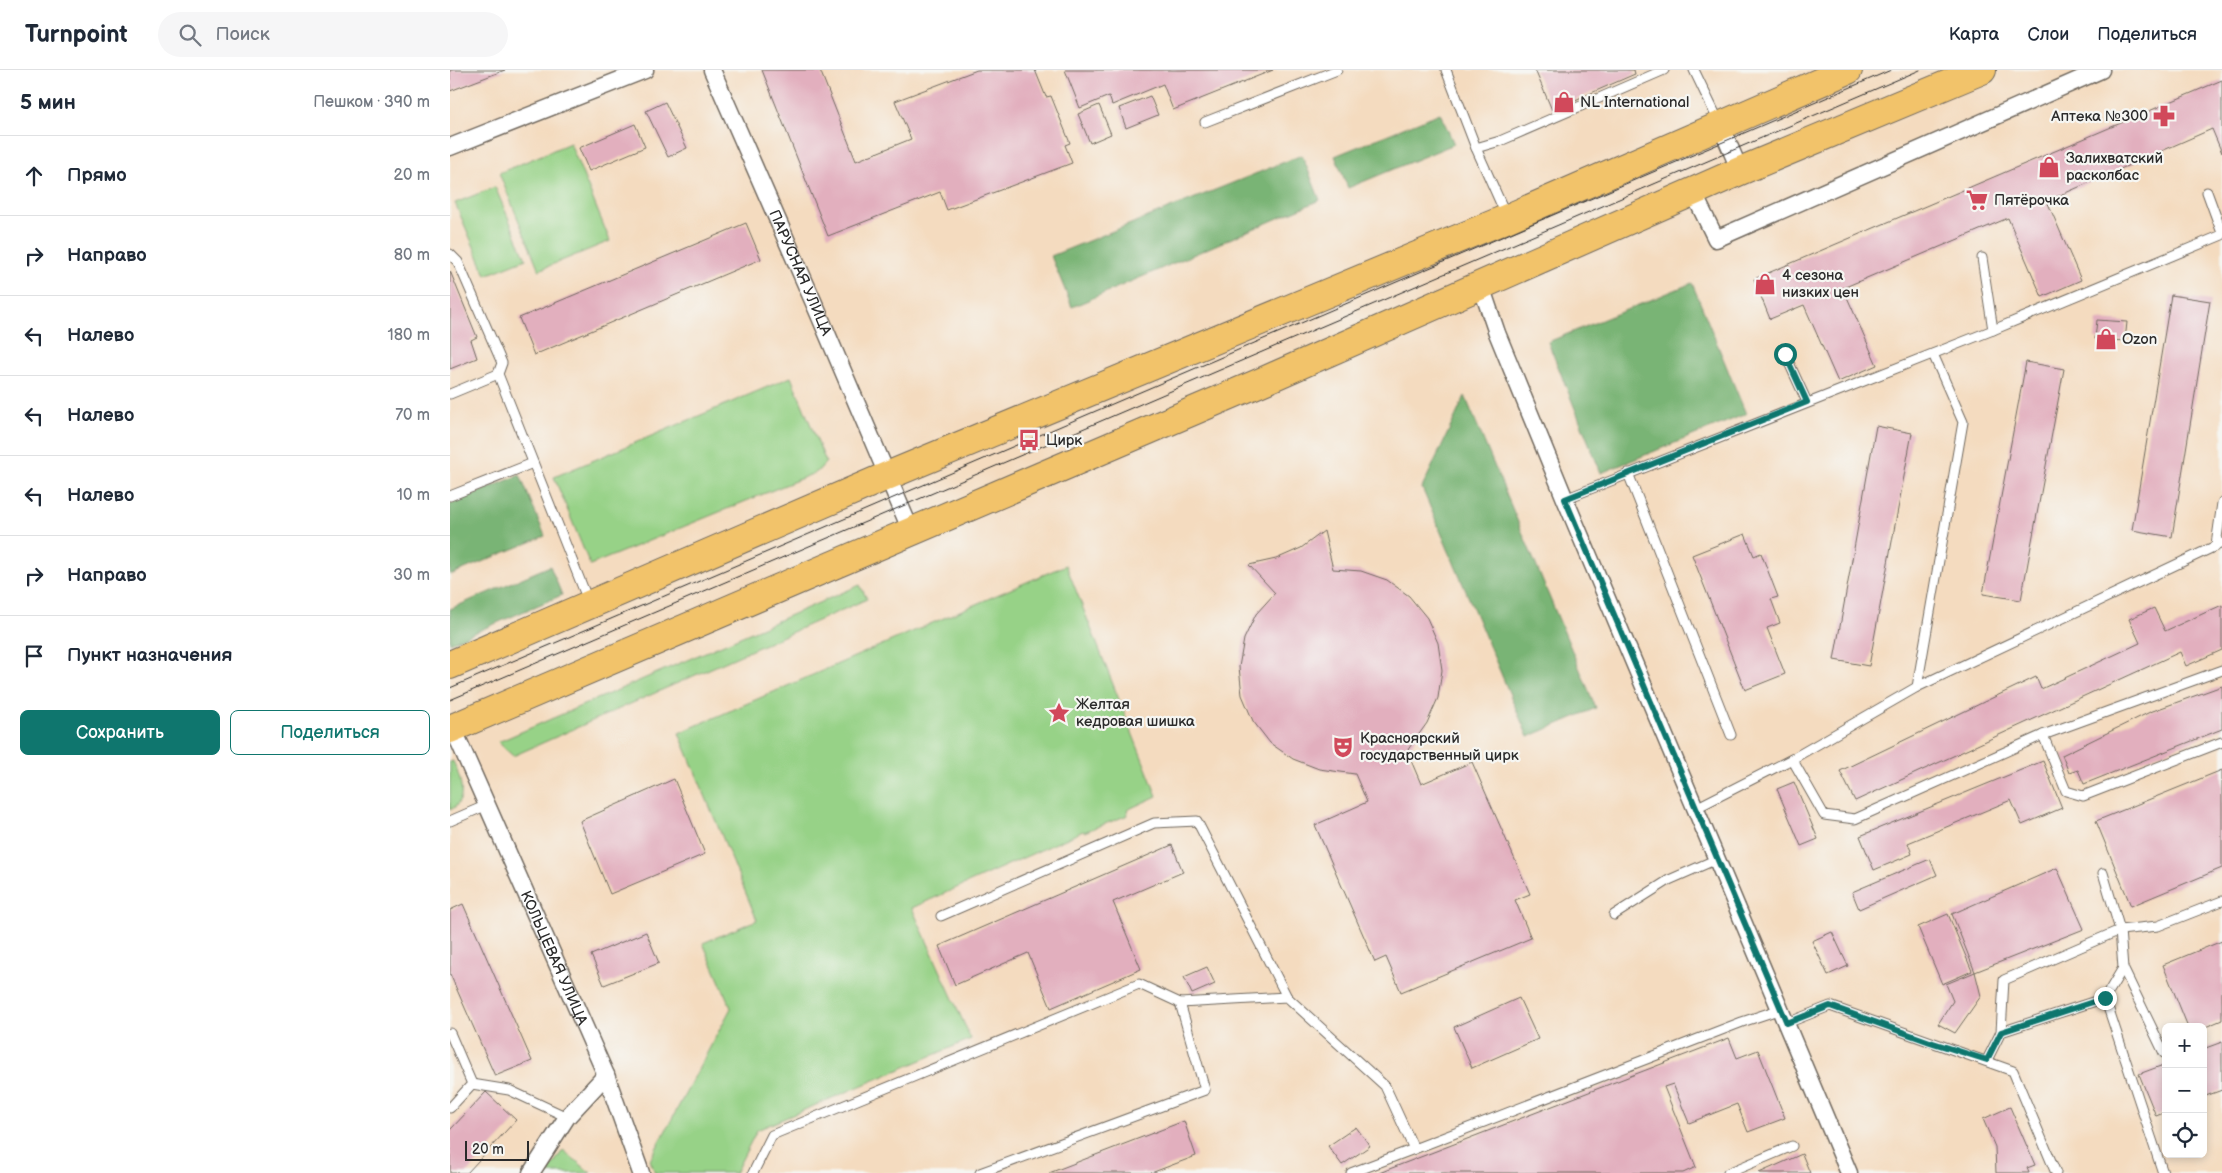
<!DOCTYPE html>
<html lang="ru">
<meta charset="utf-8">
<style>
body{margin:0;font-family:"Balsamiq Sans",sans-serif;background:#f6f6f7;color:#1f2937}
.controls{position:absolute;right:15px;bottom:15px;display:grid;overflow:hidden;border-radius:8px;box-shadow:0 2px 8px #0003}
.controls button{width:45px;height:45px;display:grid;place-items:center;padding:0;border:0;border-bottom:1px solid #e0e1e3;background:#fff;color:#1f2937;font:25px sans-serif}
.scale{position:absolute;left:15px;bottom:12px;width:64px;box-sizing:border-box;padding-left:5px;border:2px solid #2b2b2b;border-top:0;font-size:14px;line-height:18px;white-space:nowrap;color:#2b2b2b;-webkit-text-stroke:4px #f6f6f2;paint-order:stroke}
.stop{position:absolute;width:15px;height:15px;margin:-11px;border:4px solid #0f766e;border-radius:50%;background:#fff}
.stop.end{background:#0f766e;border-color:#fff;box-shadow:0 1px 5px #0008}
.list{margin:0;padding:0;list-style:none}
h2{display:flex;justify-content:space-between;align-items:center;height:65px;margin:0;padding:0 20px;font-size:21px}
h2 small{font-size:16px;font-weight:400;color:#747a83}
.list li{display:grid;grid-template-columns:32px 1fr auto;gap:15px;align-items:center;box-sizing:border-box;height:80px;padding:0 20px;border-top:1px solid #e0e1e3}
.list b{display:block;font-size:19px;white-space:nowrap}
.list em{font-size:16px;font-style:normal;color:#747a83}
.actions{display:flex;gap:10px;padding:15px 20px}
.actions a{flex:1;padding:11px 0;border:1px solid #0f766e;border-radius:8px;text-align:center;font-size:18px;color:#0f766e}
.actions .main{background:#0f766e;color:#fff}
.icon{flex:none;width:28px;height:28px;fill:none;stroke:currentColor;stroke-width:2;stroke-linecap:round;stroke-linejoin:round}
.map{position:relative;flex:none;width:1772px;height:1103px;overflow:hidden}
header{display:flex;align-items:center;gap:30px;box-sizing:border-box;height:70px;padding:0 25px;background:#fff;border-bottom:1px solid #e0e1e3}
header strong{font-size:24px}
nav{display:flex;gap:28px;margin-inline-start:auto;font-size:18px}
.search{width:350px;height:45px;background:#f6f6f7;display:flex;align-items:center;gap:12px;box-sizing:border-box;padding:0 18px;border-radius:28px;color:#747a83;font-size:19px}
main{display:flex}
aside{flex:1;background:#fff}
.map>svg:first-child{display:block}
</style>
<header>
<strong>Turnpoint</strong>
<div class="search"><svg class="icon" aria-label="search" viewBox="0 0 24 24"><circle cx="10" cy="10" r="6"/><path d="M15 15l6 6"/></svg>Поиск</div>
<nav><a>Карта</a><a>Слои</a><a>Поделиться</a></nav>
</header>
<main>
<aside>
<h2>5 мин<small>Пешком · 390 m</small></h2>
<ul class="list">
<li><svg class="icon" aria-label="ahead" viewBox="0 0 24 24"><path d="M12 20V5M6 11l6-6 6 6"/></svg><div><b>Прямо</b></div><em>20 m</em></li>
<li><svg class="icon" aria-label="right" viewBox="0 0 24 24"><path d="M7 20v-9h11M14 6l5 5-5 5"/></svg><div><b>Направо</b></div><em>80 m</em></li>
<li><svg class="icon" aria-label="left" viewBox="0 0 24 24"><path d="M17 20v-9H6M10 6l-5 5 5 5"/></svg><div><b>Налево</b></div><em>180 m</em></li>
<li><svg class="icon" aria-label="left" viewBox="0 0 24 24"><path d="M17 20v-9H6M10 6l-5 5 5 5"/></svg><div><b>Налево</b></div><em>70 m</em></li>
<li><svg class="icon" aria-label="left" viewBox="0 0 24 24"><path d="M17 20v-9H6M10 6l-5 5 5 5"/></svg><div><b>Налево</b></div><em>10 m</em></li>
<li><svg class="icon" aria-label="right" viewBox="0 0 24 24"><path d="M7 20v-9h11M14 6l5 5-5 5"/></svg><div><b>Направо</b></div><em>30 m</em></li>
<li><svg class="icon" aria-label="arrive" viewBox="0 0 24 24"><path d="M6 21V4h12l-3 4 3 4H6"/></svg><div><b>Пункт назначения</b></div></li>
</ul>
<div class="actions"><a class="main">Сохранить</a><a>Поделиться</a></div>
</aside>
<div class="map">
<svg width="1772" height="1103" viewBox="0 0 1772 1103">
<rect width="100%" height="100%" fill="#f6f6f2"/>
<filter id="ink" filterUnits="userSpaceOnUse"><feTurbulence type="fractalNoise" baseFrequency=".02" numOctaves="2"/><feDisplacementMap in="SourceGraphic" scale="10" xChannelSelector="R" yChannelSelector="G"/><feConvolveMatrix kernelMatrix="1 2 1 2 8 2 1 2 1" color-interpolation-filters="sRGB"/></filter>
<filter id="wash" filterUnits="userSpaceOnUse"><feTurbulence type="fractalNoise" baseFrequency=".0096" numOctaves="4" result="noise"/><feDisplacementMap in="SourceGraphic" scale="20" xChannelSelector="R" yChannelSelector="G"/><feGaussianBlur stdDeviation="1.12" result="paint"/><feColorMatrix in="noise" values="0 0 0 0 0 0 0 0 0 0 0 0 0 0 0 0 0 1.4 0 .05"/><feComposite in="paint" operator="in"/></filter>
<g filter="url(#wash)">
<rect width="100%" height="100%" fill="#f4dbbf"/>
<g fill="#97d287" stroke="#617e59">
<path d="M 120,73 L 160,171 L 89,200 L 49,103 Z"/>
<path d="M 45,117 L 76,189 L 36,205 L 5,133 Z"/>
<path d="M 341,307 L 376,392 L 367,402 L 140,495 L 104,407 Z"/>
<path d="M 616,495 L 707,726 L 677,740 L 678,745 L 634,762 L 633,761 L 462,838 L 521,969 L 307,1060 L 285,1103 L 205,1103 L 200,1090 L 281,938 L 253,873 L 307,850 L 229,663 Z"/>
<path d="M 410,515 L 417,529 L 63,686 L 48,672 Z"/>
<path d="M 3,691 C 9,705 20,731 0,740 L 0,692 Z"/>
<path d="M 113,1080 L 141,1103 L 97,1103 Z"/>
</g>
<g fill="#79b474" stroke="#527050">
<path d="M 990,43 L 1004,74 L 898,118 L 885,86 Z"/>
<path d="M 852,85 L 870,130 L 622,237 L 601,186 Z"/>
<path d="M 1242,213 L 1296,344 L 1151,403 L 1098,272 Z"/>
<path d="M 1015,326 L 1146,638 L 1078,667 L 972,418 Z"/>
<path d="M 70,405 L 95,466 L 0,505 L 0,434 Z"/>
<path d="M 100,496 L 112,525 L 0,573 L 0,539 Z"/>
</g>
<g id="blocks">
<g fill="#e2afbe">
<path d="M 0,0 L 55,0 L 0,21 Z"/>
<path d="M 312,0 L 370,0 L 406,91 L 461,69 L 445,31 L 527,0 L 585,0 L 596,27 L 601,26 L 620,73 L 615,75 L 622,93 L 497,140 L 490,122 L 378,166 Z"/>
<path d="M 615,0 L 823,0 L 723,40 L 713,14 L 662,35 L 659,26 L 630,38 Z"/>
<path d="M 1085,0 L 1184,0 L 1185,4 L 1102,40 Z"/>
<path d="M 1772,10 L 1772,83 L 1762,59 L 1597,131 L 1631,210 L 1592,227 L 1558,148 L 1393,218 L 1427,295 L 1388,312 L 1354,235 L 1320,249 L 1304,209 Z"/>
<path d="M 700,26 L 708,45 L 676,58 L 669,38 Z"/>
<path d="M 215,32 L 237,78 L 218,87 L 196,41 Z"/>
<path d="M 649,35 L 661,64 L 640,73 L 628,44 Z"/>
<path d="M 185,54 L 195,77 L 139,101 L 129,78 Z"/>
<path d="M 296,153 L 311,189 L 84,285 L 69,248 Z"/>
<path d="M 0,201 L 27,267 L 21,270 L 27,288 L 0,299 Z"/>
<path d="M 1721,225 L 1760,231 L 1722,467 L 1682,460 Z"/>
<path d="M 1647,250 L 1677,252 L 1675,271 L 1645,269 Z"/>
<path d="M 1576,292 L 1614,299 L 1571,530 L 1533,524 Z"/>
<path d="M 1426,356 L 1462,363 L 1419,596 L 1384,590 Z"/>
<path d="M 874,461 L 883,499 L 911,501 L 937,510 L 959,526 L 977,548 L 988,573 L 992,600 L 988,628 L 977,653 L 957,681 L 971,714 L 1022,692 L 1080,824 L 1065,830 L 1081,868 L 951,922 L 936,887 L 925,892 L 865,755 L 917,732 L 905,704 L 869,699 L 843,689 L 820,673 L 803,651 L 792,625 L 789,597 L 794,569 L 806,544 L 825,523 L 799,495 L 826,489 L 851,478 Z"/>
<path d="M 1295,464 L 1304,486 L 1311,483 L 1328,527 L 1321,529 L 1330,553 L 1317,558 L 1335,604 L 1295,620 L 1242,485 Z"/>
<path d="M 1772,535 L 1772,580 L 1736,596 L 1730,582 L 1405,731 L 1390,701 L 1586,607 L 1591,619 L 1690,573 L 1679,549 L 1704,538 L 1715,561 Z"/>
<path d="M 1772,616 L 1772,659 L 1634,714 L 1628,700 L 1619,703 L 1612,685 L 1700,642 Z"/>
<path d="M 1593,691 L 1612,738 L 1572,755 L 1561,730 L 1458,773 L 1462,784 L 1424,800 L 1410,766 Z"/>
<path d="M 1772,700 L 1772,798 L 1681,836 L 1646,751 Z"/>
<path d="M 224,709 L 255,784 L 160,824 L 130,751 Z"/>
<path d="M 1344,712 L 1368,769 L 1351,776 L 1327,719 Z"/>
<path d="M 722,775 L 733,802 L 663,832 L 691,899 L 601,938 L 578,883 L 505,915 L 489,876 Z"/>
<path d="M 1480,789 L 1487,805 L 1409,839 L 1402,822 Z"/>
<path d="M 1607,798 L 1634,859 L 1525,902 L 1531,926 L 1505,963 L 1488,954 L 1503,931 L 1496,914 L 1525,902 L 1502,844 Z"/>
<path d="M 13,834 L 82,991 L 45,1006 L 0,904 L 0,840 Z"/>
<path d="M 1498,844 L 1522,901 L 1492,914 L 1468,857 Z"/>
<path d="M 196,862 L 209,893 L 154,915 L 141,885 Z"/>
<path d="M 1382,862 L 1398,896 L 1378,905 L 1362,871 Z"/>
<path d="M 1772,871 L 1772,950 L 1753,958 L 1738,957 L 1713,895 Z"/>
<path d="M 757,897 L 765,914 L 742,924 L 734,907 Z"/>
<path d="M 1069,928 L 1088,969 L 1022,998 L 1004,957 Z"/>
<path d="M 1279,968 L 1287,988 L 1308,980 L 1335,1048 L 1298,1062 L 1287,1034 L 1239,1053 L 1223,1014 L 1214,1017 L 1246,1097 L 1233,1103 L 929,1103 Z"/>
<path d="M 1772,972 L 1772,1020 L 1753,1027 L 1753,979 Z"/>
<path d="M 1716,994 L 1716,1042 L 1706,1046 L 1689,1004 Z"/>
<path d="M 36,1022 L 66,1050 L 17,1103 L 0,1103 L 0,1060 Z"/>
<path d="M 1560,1037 L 1585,1095 L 1577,1098 L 1579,1103 L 1546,1103 L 1545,1077 L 1533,1049 Z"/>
<path d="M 734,1051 L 746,1086 L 701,1103 L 599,1103 Z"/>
<path d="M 906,1057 L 920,1076 L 892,1095 L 878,1076 Z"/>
<path d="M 1352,1084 L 1360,1103 L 1309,1103 Z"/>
</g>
</g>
</g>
<g filter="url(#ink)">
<use href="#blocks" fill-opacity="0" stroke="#71695f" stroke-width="1"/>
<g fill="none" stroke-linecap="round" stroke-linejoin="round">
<g stroke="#71695f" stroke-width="11">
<g id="service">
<path d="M 996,0 L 1026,78 L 1056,145"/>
<path d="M 1244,0 L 1269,52"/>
<path d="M 755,52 L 887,0"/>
<path d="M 1026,78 L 1050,71 L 1214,0"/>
<path d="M 1757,122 L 1772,163"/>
<path d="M 0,184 L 8,192 L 52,293 L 48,304 L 139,533"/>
<path d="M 1532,188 L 1543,260"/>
<path d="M 1335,284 L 1357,332"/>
<path d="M 1483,284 L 1513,352 L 1467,617 L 1772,473"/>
<path d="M 0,324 L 48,304"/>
<path d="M 1178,403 L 1281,665"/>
<path d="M 0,426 L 83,393"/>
<path d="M 1115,429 L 1543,260 L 1772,165"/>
<path d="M 1766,475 L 1772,433"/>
<path d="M 1593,665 L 1616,721 L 1633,726 L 1772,672"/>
<path d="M 1342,689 L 1374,745 L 1405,749 L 1593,665 L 1772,600"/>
<path d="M 1246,738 L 1342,689 L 1467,617"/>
<path d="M 0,751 L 37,735"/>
<path d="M 1164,845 L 1219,810 L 1267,789"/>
<path d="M 491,846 L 704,753 L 747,751 L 837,927"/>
<path d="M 1673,898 L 1714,983"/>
<path d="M 1655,928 L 1713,1103"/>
<path d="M 1337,953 L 1380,936 L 1563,1001 L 1606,1103"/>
<path d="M 1551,962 L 1554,910 L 1670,860 L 1708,856 L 1772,831"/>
<path d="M 0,963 L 22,1014 L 0,1038"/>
<path d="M 1537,990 L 1551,962 L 1655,928 L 1673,898 L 1670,860 L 1653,803"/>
<path d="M 22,1014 L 59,1020 L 117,1047"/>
<path d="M 303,1103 L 322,1065 L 689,914 L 730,933 L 837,927 L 935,1016 L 964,1079 L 1292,952 L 1331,939"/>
<path d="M 530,1103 L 755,1020 L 730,933"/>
<path d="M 901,1103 L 964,1079"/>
<path d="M 1278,1103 L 1342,1076"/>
</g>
</g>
<g stroke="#71695f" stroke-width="19">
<g id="minor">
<path id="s1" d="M 262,0 L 367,240 L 461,461"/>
<path d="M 1270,54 L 1290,101"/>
<path d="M 0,77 L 195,0"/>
<path d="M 1243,122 L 1266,169 L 1651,0"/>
<path d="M 1031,216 L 1047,263 L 1115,429 L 1399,1103"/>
<path id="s2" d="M 3,658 L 156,1005 L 191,1103"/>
<path d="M 81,1103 L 117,1047 L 156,1005"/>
</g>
</g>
<g stroke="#71695f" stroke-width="30">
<g id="trunk">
<path d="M 0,595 L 437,406 L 1058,148 L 1398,0"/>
<path d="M 0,659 L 811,312 L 1290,101 L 1532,0"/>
</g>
</g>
<use href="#service" stroke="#fff" stroke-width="9"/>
<use href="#minor" stroke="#fff" stroke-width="16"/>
<use href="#trunk" stroke="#f2c36a" stroke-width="28"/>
<g stroke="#2b2b2b" stroke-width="1">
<path d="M 0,618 L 1441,0"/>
<path d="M 0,630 L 1470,0"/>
</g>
</g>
</g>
<g fill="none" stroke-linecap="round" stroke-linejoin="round" filter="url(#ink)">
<path stroke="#0f766e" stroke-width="6" d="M 1335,284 L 1357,332 L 1115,429 L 1337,953 L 1380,936 L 1480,972 L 1537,990 L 1551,962 L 1655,928"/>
</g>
<defs>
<g id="shop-bare" transform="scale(1.725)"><path d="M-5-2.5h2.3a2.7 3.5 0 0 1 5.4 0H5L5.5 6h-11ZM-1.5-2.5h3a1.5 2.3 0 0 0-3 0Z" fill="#d1495b" stroke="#f6f6f2" stroke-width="2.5" paint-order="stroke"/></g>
<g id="pharmacy-bare" transform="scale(1.725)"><path d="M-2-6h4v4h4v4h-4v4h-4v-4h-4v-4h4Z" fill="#d1495b" stroke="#f6f6f2" stroke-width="2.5" paint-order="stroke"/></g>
<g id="supermarket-bare" transform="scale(1.725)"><path d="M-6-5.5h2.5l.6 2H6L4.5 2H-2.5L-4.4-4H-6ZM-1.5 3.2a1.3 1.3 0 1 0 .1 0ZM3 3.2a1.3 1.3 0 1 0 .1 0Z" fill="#d1495b" stroke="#f6f6f2" stroke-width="2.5" paint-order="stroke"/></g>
<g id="bus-bare" transform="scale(1.725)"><path d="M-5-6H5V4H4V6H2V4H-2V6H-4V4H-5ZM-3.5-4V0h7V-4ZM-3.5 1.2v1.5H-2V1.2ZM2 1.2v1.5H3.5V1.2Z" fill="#d1495b" stroke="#f6f6f2" stroke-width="2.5" paint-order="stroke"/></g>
<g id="sight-bare" transform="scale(1.725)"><path d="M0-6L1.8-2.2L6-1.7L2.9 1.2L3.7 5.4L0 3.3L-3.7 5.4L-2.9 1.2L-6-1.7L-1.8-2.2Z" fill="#d1495b" stroke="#f6f6f2" stroke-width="2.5" paint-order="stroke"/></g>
<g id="theatre-bare" transform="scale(1.725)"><path d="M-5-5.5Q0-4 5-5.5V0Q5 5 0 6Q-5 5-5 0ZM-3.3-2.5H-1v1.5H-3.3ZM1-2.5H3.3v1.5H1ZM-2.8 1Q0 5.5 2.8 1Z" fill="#d1495b" stroke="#f6f6f2" stroke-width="2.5" paint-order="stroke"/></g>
</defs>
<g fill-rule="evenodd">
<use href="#shop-bare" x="1114" y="32"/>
<use href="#pharmacy-bare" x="1714" y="46"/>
<use href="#shop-bare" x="1599" y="97"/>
<use href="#supermarket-bare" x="1527" y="130"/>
<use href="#shop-bare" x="1315" y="214"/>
<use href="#shop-bare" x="1656" y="269"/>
<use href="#bus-bare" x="579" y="370"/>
<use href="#sight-bare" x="609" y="643"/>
<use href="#theatre-bare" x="893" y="677"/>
</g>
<g text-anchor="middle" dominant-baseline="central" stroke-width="4.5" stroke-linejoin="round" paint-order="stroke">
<g font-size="15" fill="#2b2b2b" stroke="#f6f6f2" text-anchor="start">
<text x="1130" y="32">NL International</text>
<text x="1698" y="46" text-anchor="end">Аптека №300</text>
<text x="1616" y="88">Залихватский<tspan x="1616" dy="17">расколбас</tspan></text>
<text x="1544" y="130">Пятёрочка</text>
<text x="1332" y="205">4 сезона<tspan x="1332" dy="17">низких цен</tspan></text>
<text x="1672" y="269">Ozon</text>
<text x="596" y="370">Цирк</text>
<text x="626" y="634">Желтая<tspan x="626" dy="17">кедровая шишка</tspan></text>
<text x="910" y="668">Красноярский<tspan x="910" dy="17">государственный цирк</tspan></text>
</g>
<g font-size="15" fill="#2b2b2b" stroke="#f6f6f2">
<text stroke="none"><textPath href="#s1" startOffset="221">ПАРУСНАЯ УЛИЦА</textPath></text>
<text stroke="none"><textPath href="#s2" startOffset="251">КОЛЬЦЕВАЯ УЛИЦА</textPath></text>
</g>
</g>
</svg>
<div class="controls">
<button>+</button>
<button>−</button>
<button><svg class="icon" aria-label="locate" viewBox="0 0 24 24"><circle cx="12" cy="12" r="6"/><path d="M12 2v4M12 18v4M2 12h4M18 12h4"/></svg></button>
</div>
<div class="scale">20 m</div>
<div class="stop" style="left:1335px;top:284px"></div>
<div class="stop end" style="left:1655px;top:928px"></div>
</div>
</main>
